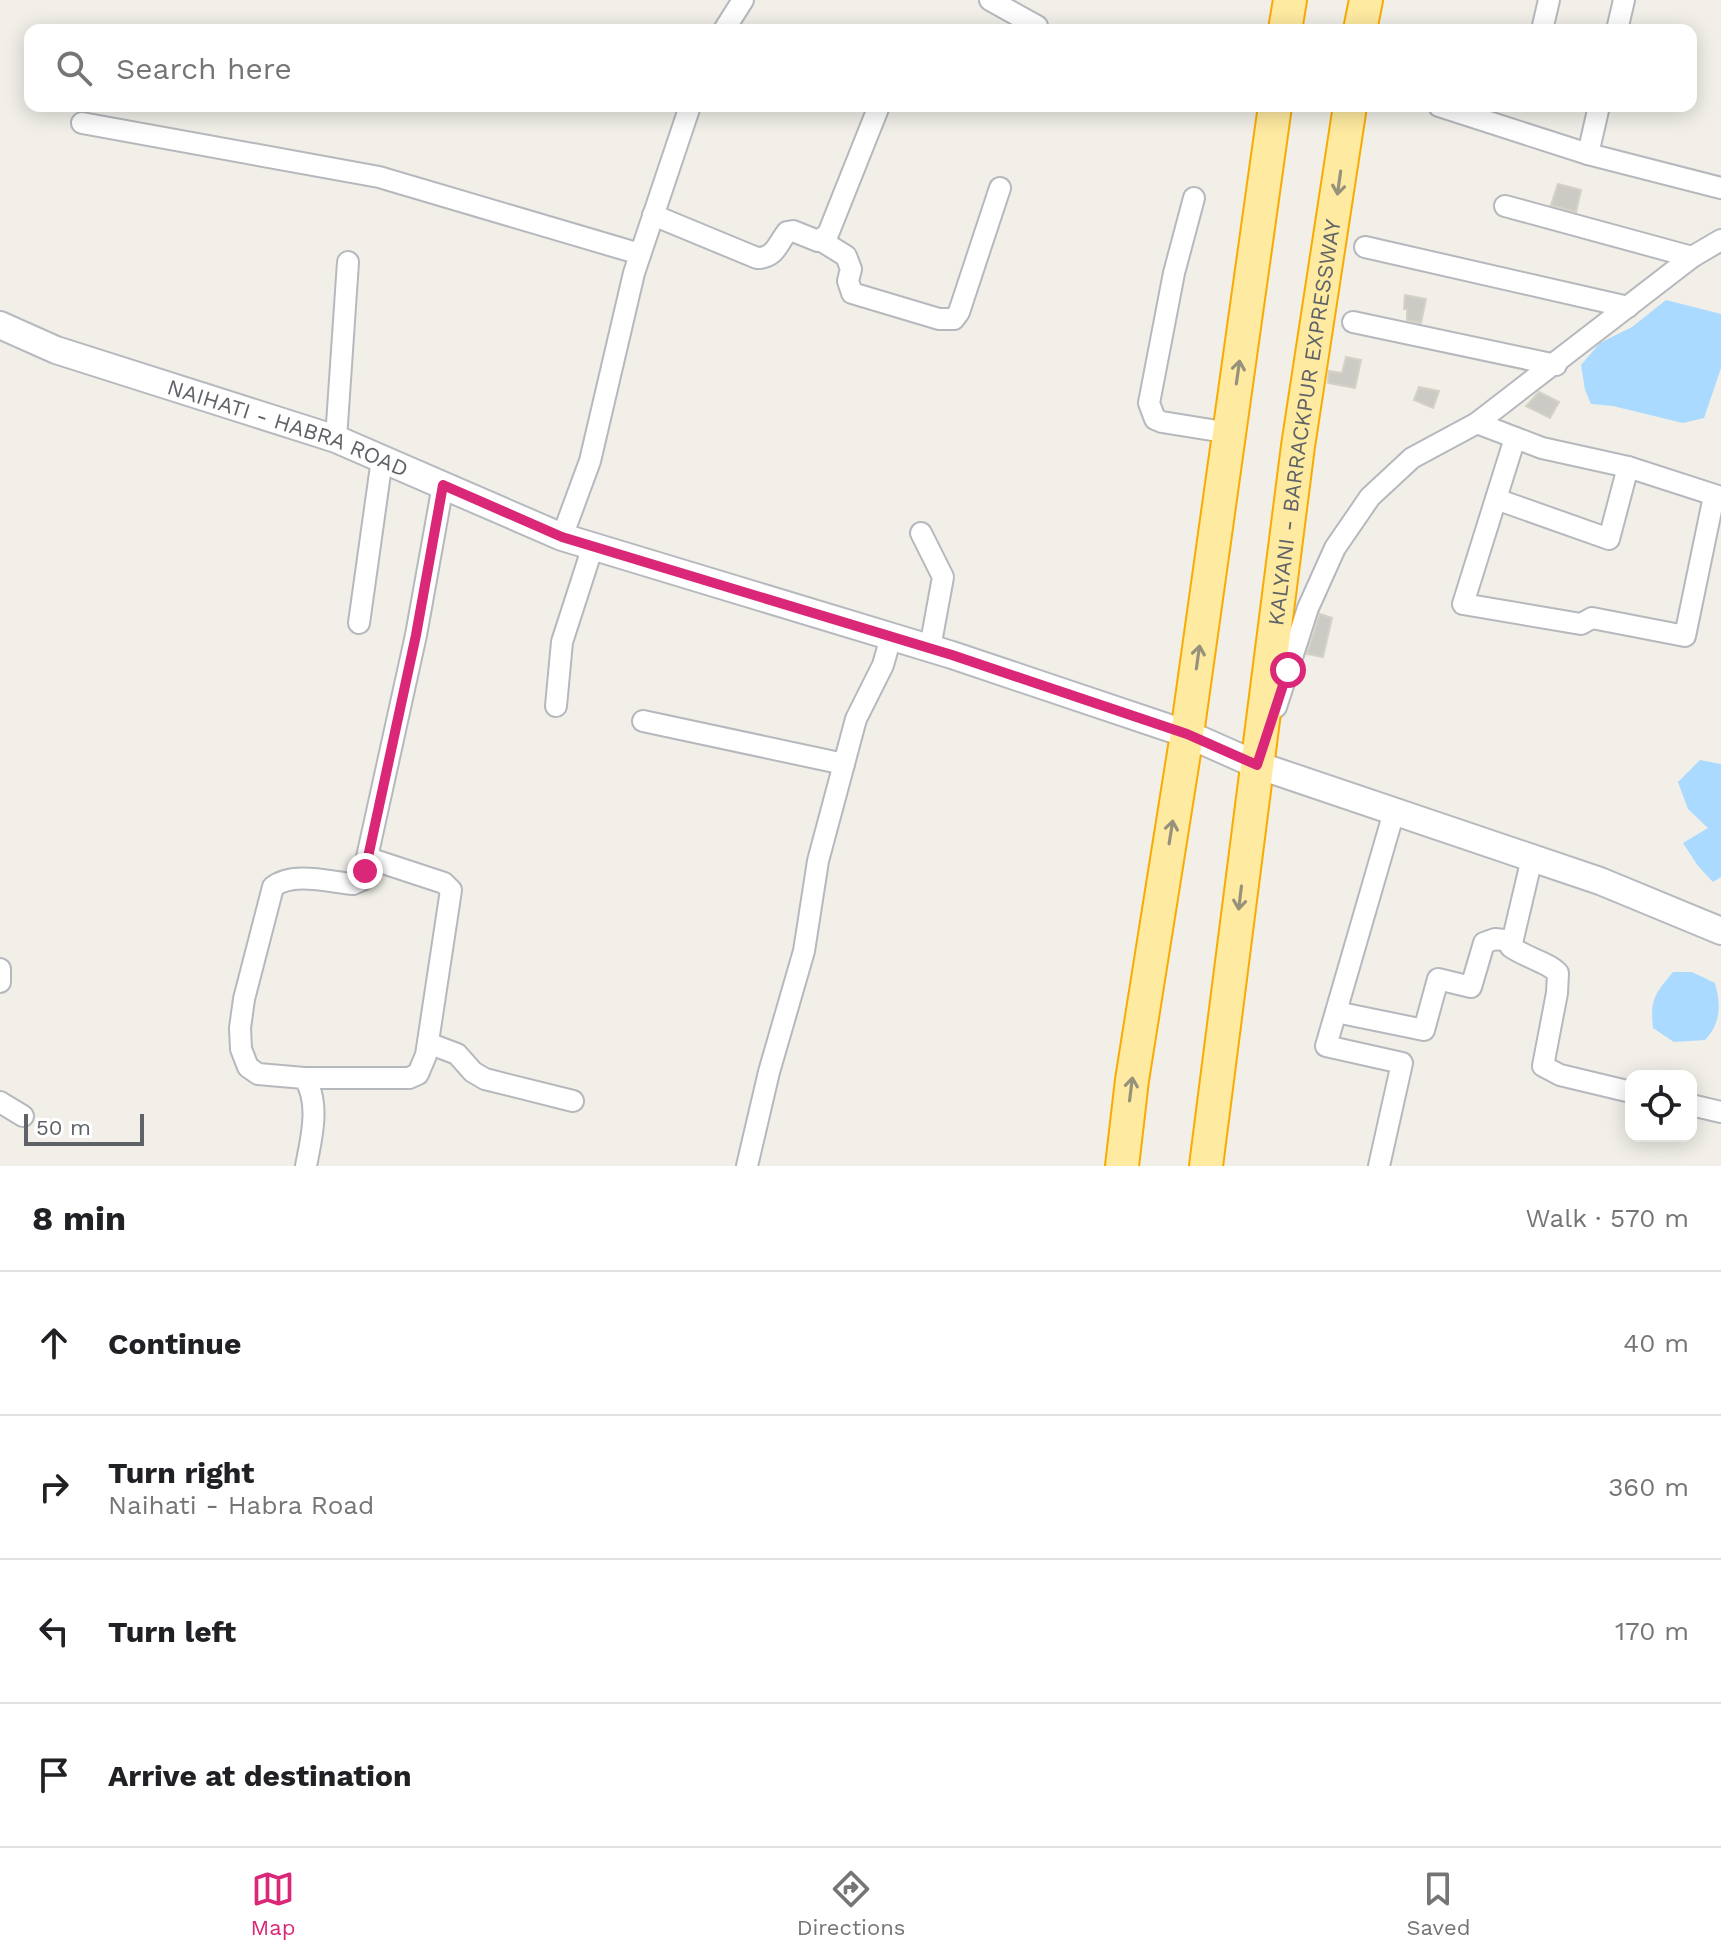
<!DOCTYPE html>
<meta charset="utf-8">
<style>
body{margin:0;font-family:"Work Sans",sans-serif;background:#f6f6f6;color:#202124}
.controls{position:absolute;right:24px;bottom:24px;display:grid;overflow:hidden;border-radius:16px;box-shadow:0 4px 20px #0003}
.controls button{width:72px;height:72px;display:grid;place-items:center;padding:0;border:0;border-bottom:2px solid #e0e0e0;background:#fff;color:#202124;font:40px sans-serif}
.scale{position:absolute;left:24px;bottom:20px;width:120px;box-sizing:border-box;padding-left:8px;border:4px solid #5f6368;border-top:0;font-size:22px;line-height:28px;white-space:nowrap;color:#5f6368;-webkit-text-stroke:6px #fff;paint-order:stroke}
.stop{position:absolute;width:24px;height:24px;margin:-18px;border:6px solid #db2777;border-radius:50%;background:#fff}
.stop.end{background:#db2777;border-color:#fff;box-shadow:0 2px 8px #0008}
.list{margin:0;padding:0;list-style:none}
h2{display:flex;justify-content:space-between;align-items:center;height:104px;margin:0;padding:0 32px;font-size:34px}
h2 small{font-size:26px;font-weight:400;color:#757577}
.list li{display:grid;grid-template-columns:52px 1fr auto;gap:24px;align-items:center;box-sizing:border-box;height:144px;padding:0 32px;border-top:2px solid #e0e0e0}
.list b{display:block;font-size:30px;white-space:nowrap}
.list p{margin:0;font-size:26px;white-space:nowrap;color:#757577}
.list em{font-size:26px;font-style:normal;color:#757577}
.icon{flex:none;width:44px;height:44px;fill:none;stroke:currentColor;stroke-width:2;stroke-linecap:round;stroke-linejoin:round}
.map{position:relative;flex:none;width:1721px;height:1166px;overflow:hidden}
.search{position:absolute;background:#fff;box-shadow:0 4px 20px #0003;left:24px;right:24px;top:24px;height:88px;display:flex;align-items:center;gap:20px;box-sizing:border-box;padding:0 28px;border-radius:16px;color:#757577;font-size:30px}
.sheet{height:680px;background:#fff}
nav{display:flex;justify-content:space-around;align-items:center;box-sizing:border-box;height:112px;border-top:2px solid #e0e0e0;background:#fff;font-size:22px;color:#757577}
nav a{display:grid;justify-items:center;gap:4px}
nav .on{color:#db2777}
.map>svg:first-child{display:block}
</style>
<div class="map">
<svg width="1721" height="1166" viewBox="0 0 1721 1166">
<rect width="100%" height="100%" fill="#f1efe8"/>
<g fill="#aadaff">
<path d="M 1666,300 L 1721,314 L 1721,368 L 1704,418 L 1683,423 L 1613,406 L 1591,404 L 1585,390 L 1581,365 L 1600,343 L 1632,327 Z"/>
<path d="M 1700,760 L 1721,764 L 1721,877 L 1713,882 L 1698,866 L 1683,843 L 1708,828 L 1688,809 L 1678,782 Z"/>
<path d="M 1673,972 L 1692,972 L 1715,983 C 1721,1005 1721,1023 1705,1040 L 1674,1042 L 1653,1028 C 1650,999 1655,994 1673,972 Z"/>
</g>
<g fill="#cccac5" stroke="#d6d1c6" stroke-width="2">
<path d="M 1558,184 L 1581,190 L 1576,212 L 1551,205 Z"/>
<path d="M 1405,295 L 1426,299 L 1421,323 L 1407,320 L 1407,309 L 1404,309 Z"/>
<path d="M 1346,357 L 1361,360 L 1355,388 L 1328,383 L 1329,371 L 1342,373 Z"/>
<path d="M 1419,387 L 1439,391 L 1433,408 L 1414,400 Z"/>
<path d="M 1539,392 L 1559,402 L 1550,418 L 1526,406 Z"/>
<path d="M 1320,614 L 1332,618 L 1323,657 L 1307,654 Z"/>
</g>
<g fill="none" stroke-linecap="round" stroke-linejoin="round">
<g stroke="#b5b8bc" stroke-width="24">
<g id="minor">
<path d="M 990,0 L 1037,26"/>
<path d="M 724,30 L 743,0"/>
<path d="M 1542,30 L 1549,0"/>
<path d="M 1617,30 L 1624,0"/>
<path d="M 1439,106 L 1588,154 L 1721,188"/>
<path d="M 82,123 L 379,177 L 640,254"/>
<path d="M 1588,154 L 1599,106"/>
<path d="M 1194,198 L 1174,273 L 1149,403 L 1155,419 L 1162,422 L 1230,433"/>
<path d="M 1505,206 L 1692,257"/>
<path d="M 653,215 L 757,258 C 775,258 777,245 787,232 L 793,231 L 818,241 L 828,234 L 879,106"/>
<path d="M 820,240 L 846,256 L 851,269 L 848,281 L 852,293 L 939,319 L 954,319 L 959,312 L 1000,188"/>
<path d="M 1365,247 L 1628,307"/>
<path d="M 1353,322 L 1556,365"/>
<path d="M 1477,423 L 1542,448 L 1628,467 L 1721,497"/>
<path d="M 1515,438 L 1463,604 L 1581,624 L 1592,618 L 1685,636 L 1714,496"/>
<path d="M 336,439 L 348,262"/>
<path d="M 1496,499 L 1609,539 L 1628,467"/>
<path d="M 921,533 L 943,577 L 930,648"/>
<path d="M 562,537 L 590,461 L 634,273 L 690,106"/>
<path d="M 359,623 L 382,459"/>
<path d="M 556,706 L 562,642 L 593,546"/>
<path d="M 1276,707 L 1308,608 L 1335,548 L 1370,497 L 1412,458 L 1477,423 L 1692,257 L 1721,240"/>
<path d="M 643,721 L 844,764"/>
<path d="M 1532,858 L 1511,947 C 1525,957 1549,963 1558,973 L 1557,993 L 1543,1066 L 1560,1075 L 1631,1092"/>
<path d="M 0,969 L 0,982"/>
<path d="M 1336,1012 L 1424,1030 L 1438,979 L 1471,987 L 1484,943 L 1495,939 L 1512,941"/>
<path d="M 428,1043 L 457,1054 L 473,1072 L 485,1079 L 573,1101"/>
<path d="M 304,1078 L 409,1078 L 418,1074 L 426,1055 L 451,890 L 444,883 L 368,858"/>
<path d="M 0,1102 L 23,1116"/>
<path d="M 1691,1105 L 1721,1112"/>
<path d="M 306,1166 C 311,1140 321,1102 304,1078 L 258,1074 L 248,1067 L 241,1049 L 240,1028 L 244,999 L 273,887 C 292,871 330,882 353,884 L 362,880 L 416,635 L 443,485"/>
<path d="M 747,1166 L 769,1072 L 804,951 L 818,861 L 856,719 L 883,665 L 891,637"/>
<path d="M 1379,1166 L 1402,1063 L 1326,1046 L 1394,812"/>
</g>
</g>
<g stroke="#b6babf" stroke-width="30">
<g id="secondary">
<path id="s1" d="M 0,325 L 56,350 L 336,439 L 562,537 L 952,655 L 1187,734 L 1257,765 L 1600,881 L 1721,931"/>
</g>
</g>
<g stroke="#f9ab00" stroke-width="36">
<g id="trunk">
<path d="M 1285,30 L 1290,0"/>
<path d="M 1360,30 L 1366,0"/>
<path d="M 1122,1166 L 1132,1080 L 1187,734 L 1275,106"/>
<path id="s2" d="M 1206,1166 L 1298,446 L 1350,106"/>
</g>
</g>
<use href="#minor" stroke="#fff" stroke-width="20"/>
<use href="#secondary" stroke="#fff" stroke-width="26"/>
<use href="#trunk" stroke="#feeaa1" stroke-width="32"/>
</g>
<defs><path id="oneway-shaft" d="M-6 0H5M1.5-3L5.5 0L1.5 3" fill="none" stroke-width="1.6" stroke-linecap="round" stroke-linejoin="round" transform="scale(2)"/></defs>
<g stroke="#97927c">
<use href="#oneway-shaft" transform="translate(1339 183) rotate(98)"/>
<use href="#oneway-shaft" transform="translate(1238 372) rotate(-82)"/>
<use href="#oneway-shaft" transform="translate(1198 657) rotate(-82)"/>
<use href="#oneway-shaft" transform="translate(1171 832) rotate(-81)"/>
<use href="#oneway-shaft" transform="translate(1240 898) rotate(97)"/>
<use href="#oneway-shaft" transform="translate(1131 1089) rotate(-83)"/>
</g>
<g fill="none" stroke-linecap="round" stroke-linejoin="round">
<path stroke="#db2777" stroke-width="10" d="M 365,871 L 416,635 L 443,485 L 562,537 L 952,655 L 1187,734 L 1257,765 L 1288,670"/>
</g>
<g text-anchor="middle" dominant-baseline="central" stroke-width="8" stroke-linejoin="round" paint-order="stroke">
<g font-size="22" fill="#5f6368" stroke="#fff">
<text stroke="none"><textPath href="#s2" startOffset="750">KALYANI - BARRACKPUR EXPRESSWAY</textPath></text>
<text stroke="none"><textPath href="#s1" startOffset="306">NAIHATI - HABRA ROAD</textPath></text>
</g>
</g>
</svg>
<div class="controls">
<button><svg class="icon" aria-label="locate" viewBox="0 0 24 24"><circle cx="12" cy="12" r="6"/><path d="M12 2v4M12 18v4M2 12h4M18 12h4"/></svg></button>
</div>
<div class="scale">50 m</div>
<div class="stop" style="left:1288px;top:670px"></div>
<div class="stop end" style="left:365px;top:871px"></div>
<div class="search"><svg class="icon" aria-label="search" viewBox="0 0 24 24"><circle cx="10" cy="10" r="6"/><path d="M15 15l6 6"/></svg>Search here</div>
</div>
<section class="sheet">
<h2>8 min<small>Walk · 570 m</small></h2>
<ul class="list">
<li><svg class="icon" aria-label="ahead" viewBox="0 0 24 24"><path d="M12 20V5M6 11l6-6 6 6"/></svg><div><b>Continue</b></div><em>40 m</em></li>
<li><svg class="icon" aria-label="right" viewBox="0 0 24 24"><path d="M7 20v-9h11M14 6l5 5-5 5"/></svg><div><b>Turn right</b><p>Naihati - Habra Road</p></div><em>360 m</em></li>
<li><svg class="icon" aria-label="left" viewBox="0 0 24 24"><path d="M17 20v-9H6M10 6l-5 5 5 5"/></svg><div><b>Turn left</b></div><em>170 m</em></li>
<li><svg class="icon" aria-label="arrive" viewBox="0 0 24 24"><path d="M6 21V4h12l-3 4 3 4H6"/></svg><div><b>Arrive at destination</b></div></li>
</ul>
</section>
<nav>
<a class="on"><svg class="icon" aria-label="map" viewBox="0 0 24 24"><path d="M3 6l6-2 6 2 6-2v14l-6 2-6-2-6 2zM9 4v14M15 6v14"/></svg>Map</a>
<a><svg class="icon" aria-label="directions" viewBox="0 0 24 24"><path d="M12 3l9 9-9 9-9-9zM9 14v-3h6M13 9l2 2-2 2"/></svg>Directions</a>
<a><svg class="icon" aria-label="saved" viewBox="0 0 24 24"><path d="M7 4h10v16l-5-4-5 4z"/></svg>Saved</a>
</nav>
